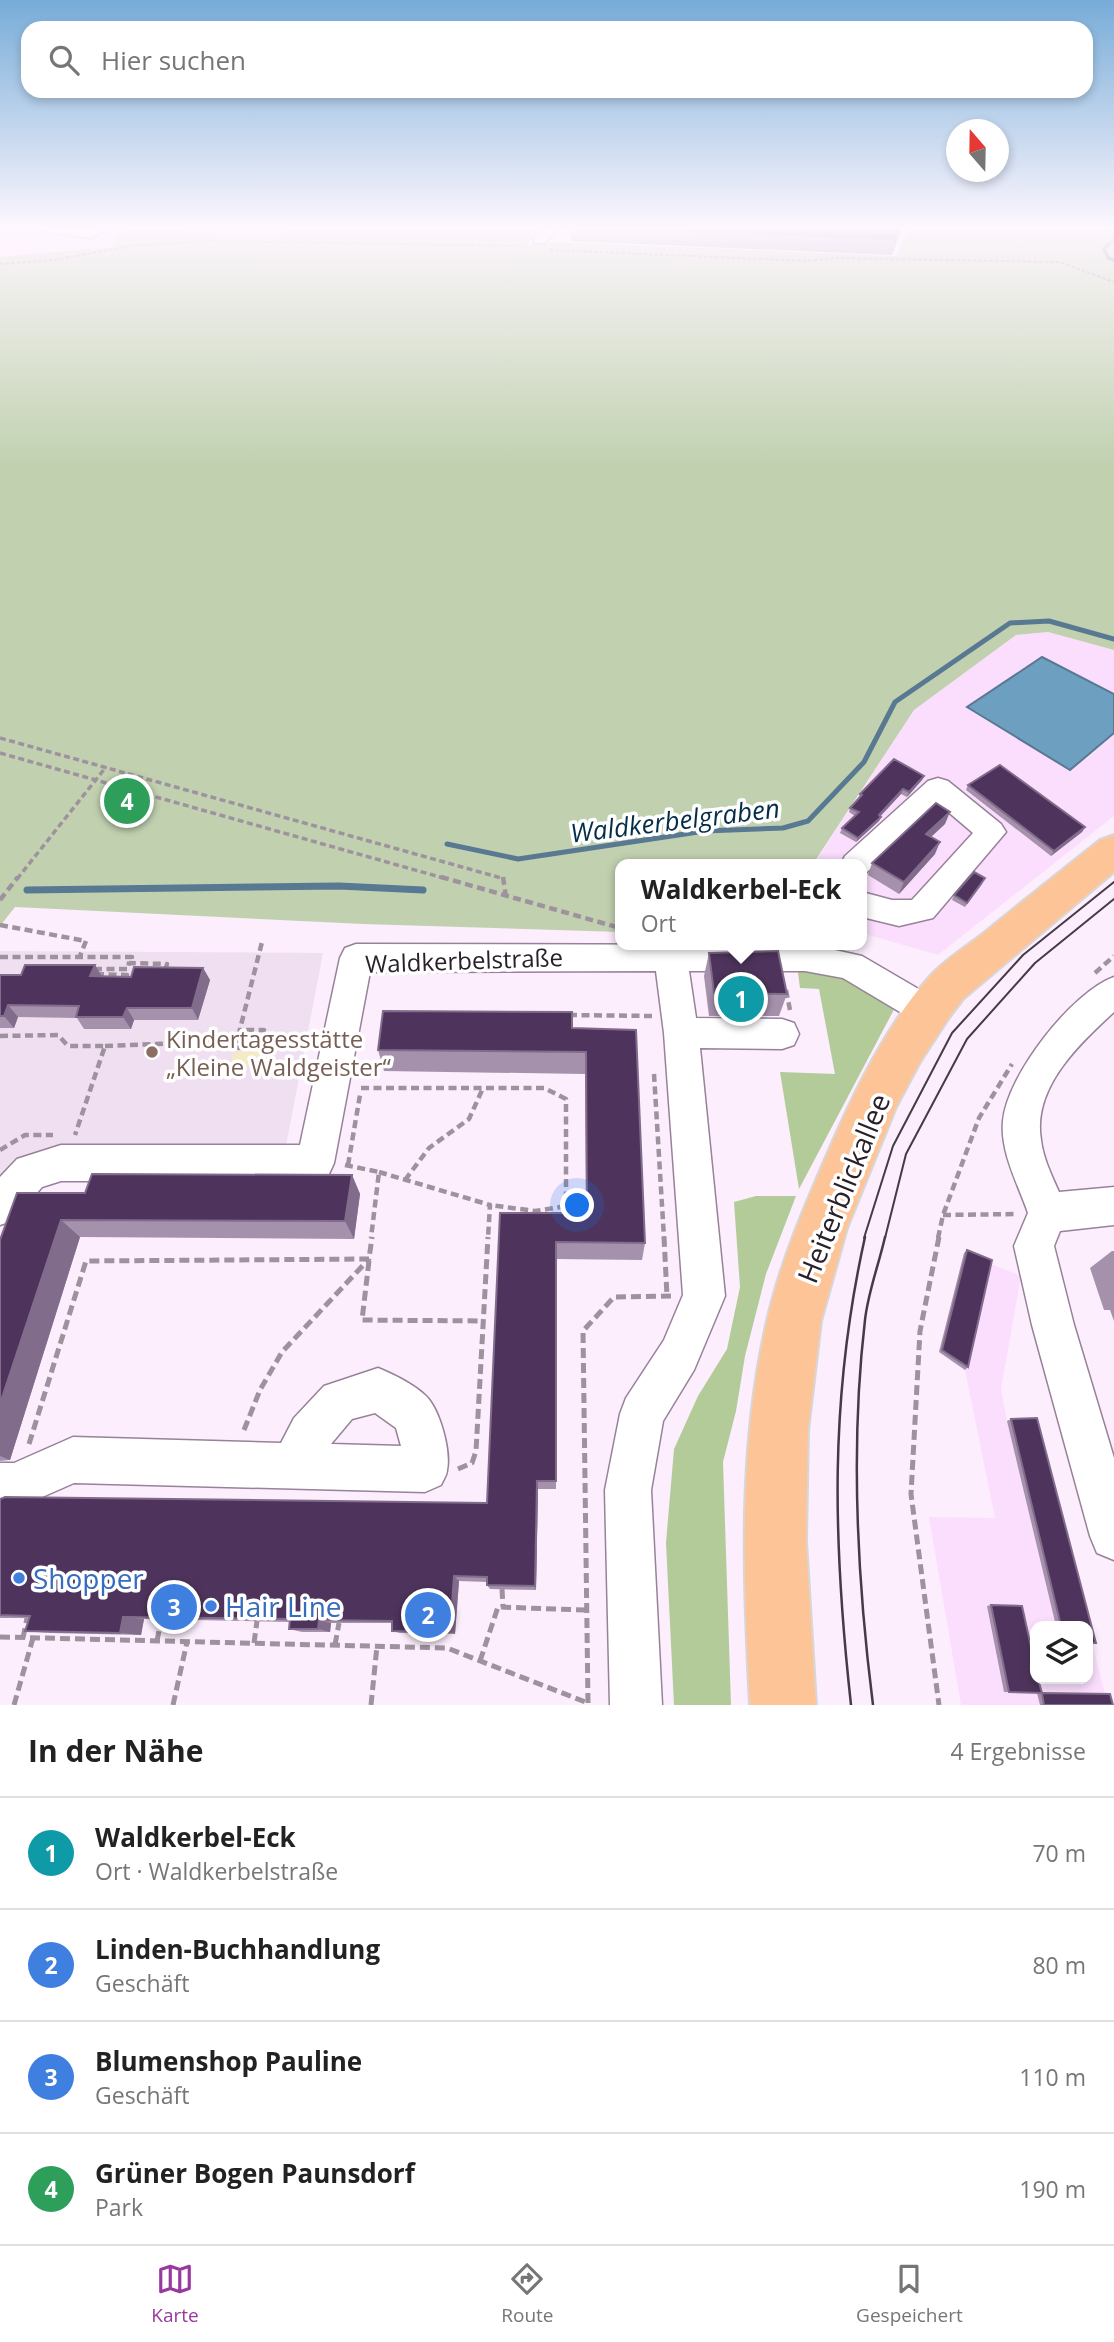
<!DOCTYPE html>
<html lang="de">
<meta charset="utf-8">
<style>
body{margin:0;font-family:"Open Sans",sans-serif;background:#f2f2f2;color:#222}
.controls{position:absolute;right:21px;bottom:21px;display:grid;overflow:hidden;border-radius:14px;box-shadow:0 4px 10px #0003}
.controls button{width:63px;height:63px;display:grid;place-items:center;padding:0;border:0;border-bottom:2px solid #e0e0e0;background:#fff;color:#222;font:35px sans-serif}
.compass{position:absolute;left:946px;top:119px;width:63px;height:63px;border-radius:50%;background:#fff;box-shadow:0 4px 10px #0003;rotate:340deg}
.you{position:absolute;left:578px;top:1206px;width:24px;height:24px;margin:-18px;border:5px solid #fff;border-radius:50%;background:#1a73e8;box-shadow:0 0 0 10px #1a73e833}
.badge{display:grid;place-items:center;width:46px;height:46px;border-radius:50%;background:#99389f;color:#fff;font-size:23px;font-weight:700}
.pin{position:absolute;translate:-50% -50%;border:4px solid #fff;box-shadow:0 2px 7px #0006}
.popup{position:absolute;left:615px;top:859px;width:252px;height:91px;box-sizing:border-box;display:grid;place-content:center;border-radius:14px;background:#fff;filter:drop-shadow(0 2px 5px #0005);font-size:23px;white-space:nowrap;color:#767676}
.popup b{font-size:26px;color:#222}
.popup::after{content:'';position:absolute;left:50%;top:100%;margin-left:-14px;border:14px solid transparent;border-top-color:#fff}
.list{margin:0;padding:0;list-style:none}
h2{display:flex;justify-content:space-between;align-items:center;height:91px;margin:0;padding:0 28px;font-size:30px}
h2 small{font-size:23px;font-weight:400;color:#767676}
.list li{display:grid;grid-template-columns:46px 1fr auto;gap:21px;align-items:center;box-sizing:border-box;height:112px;padding:0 28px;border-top:2px solid #e0e0e0}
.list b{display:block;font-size:26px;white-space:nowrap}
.list p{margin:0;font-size:23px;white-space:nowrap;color:#767676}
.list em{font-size:23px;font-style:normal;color:#767676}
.icon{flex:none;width:38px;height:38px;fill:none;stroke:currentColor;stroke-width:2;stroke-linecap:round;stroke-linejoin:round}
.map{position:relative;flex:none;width:1114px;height:1705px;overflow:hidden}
.search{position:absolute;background:#fff;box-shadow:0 4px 10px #0003;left:21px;right:21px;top:21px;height:77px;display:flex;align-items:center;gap:18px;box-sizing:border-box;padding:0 24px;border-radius:21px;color:#767676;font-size:26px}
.sheet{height:539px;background:#fff}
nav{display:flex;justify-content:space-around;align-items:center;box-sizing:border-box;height:98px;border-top:2px solid #e0e0e0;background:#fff;font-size:19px;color:#767676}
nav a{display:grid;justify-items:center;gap:4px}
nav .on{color:#99389f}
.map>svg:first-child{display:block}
</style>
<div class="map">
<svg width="1114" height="1705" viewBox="0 0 1114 1705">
<rect width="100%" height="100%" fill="#fceefd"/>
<g fill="#fbdefd">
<path d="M 0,227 L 123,227 L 112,247 L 0,257 Z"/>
<path d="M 150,227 L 295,227 L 278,237 L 208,235 Z"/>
<path d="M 1048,632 L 1114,650 L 1114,816 L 938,955 L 862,933 L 862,864 L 814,864 L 914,710 L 1016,635 Z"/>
<path d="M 964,1253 L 1021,1276 L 1001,1389 L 1007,1421 L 1033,1420 L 1087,1626 L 1035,1626 L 1035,1679 L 1088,1679 L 1088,1629 L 1108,1705 L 961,1705 L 929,1517 L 995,1518 L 965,1370 L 939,1352 Z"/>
</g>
<path fill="#f0dff1" d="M 0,951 L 323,953 L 285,1151 L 39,1151 L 23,1158 L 0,1181 Z"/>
<path fill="#c1d1b0" d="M 123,227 L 150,227 L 208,235 L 279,237 L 295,227 L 545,227 L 527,245 L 556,242 L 896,256 L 910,227 L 1114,227 L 1114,650 L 1048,632 L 1016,635 L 914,710 L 813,864 L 620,864 L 620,932 L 363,924 L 15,907 L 0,926 L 0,257 L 112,247 Z"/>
<g fill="#b2cb98">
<path d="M 797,965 L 847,971 L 899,1000 L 799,1189 L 780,1072 L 835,1074 L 819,989 L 800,988 Z"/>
<path d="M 756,1196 L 796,1196 L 766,1274 L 745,1356 L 736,1411 L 723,1462 L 731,1705 L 674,1705 L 666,1543 L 674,1449 L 698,1396 L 727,1349 L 740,1287 L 734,1202 Z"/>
</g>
<path fill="#f4eac5" d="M 265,1050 L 261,1066 L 245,1066 L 244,1071 L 228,1071 L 234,1052 Z"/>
<path fill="#6d9fc1" stroke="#597993" stroke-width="2" d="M 1042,657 L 1114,694 L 1114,733 L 1070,770 L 967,707 Z"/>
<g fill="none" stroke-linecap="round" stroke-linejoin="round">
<g stroke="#597993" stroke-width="3.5">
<path d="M 1106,227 L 1114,235"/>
<path d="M 1114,239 L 1104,249 L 1108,258 L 1114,260"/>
</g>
<path stroke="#597993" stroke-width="5" d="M 447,844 L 518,859 L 705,831 L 783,828 L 808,821 L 864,762 L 895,702 L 1010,623 L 1049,621 L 1114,639"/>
<path stroke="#597993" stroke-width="7" d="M 27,890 L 339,886 L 423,890"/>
<g stroke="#978299" stroke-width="3">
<g id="minor">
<path d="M 34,227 L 89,229 L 93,227 L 110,227 L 91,238 L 41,231 Z"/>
<path d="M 546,227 L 561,227 L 544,243 L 534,243 L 534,237 Z"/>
<path d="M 938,778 L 948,781 L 1001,824 L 1006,832 L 933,918 L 899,926 L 862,917 L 862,892 L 892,900 L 912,900 L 973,833 L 939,804 L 867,872 L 862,874 L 862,864 L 841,864 L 845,856 L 928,781 Z"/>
<path d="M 356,944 L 812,945 L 862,956 L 939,1001 L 944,1011 L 939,1021 L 927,1026 L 915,1021 L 843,978 L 805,971 L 689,971 L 696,1018 L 782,1019 L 794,1023 L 799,1034 L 794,1045 L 782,1049 L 700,1048 L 725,1296 L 694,1370 L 663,1421 L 651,1490 L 662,1705 L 610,1705 L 605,1490 L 620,1414 L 626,1398 L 664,1340 L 683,1295 L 664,1033 L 656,971 L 370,972 L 334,1163 L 328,1176 L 315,1181 L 61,1181 L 42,1187 L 14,1220 L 0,1225 L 0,1177 L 17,1159 L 61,1145 L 300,1145 L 340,958 L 345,948 Z"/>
<path d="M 1114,977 L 1114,1012 C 1079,1044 1032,1088 1041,1140 C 1043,1158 1052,1176 1059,1192 L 1114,1187 L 1114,1225 L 1060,1231 L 1054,1246 L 1074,1325 L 1114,1458 L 1114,1560 L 1097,1553 L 1090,1536 L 1032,1325 L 1014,1246 L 1028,1213 C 1018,1184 1000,1152 1003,1121 C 1007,1075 1072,992 1114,977 Z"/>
<path d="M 378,1368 C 395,1375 413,1384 426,1396 C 440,1410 451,1451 447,1470 C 447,1475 443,1480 441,1485 L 425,1492 L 74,1483 L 15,1509 L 0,1509 L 0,1463 L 14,1463 L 73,1437 L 281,1443 L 294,1418 L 324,1386 ZM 375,1413 L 396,1428 L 401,1446 L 331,1444 L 352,1419 Z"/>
</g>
</g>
<g stroke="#d8d7d8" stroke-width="4">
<path id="major" d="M 1114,835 L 1114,872 L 963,999 L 948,1019 L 920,1062 L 896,1107 L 847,1228 L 821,1321 L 808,1430 L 806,1541 L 816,1705 L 750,1705 C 743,1577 738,1446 767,1321 C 781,1259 807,1201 832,1143 C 858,1084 888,1023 931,975 C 946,959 967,946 985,932 C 1023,901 1062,870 1100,840 Z"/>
</g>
<g stroke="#9e929e" stroke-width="2" stroke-dasharray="3.5 2" stroke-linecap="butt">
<path d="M 550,250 L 807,261 L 835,258 L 1060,262 L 1114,282"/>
<path d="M 0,264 L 54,260 L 130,246 L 210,241 L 525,246"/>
</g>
<g stroke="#9e929e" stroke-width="3.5" stroke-dasharray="6 3.5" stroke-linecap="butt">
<path d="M 0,738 L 505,879"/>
<path d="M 0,753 L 447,879"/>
<path d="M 17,879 L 106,767"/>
</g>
<g stroke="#9e929e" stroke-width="4.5" stroke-dasharray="8 4.5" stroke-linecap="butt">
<path d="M 441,877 L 620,928"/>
<path d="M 503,877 L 506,897"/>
<path d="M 0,900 L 18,877"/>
<path d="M 0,925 L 86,941 L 80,956"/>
<path d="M 0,957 L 132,957 L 129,963 L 167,964 L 165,971"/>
<path d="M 94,969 L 128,969 L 129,963"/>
<path d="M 1095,973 L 1114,956"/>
<path d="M 96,974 L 127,975 L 125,978"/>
<path d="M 786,990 L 790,1010"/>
<path d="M 569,1015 L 652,1016"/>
<path d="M 0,1036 L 58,1035 L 68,1046 L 105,1046 L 75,1135"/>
<path d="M 234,1041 L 231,1048 L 258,1047 L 264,1030 L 240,1030"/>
<path d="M 105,1046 L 237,1041 L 262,942"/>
<path d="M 654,1074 L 664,1238"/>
<path d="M 361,1088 L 544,1088 L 566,1099 L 566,1197 L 561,1207 L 535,1211 L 490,1205"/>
<path d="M 0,1150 L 25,1135 L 53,1135"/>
<path d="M 345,1165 L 379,1172 L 371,1238"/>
<path d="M 348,1165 L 360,1095"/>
<path d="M 379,1172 L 490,1205 L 488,1238"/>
<path d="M 405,1180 L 429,1148 L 469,1119 L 483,1088"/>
<path d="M 943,1215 L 1018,1214"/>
<path d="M 938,1238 L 943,1215 L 979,1118 L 1012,1064"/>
</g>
<g stroke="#9e929e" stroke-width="5" stroke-dasharray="10 5" stroke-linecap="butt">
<path d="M 664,1237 L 667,1296"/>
<path d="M 939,1237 L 920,1331 L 911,1494 L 939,1705"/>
<path d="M 369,1261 L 362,1320 L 483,1321"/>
<path d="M 244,1430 L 260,1390 L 282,1352 L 369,1259"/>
<path d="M 29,1444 L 86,1261 L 369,1259 L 372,1237"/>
<path d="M 458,1469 L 472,1463 L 476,1451 L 488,1237"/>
<path d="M 502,1589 L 503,1607"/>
<path d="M 0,1637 L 447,1648 L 588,1703"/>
<path d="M 23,1638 L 27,1618"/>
<path d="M 157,1641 L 161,1620"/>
<path d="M 254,1643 L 257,1621"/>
<path d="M 335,1645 L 339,1623"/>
<path d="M 480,1661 L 498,1607 L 586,1610"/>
<path d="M 588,1703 L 583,1331 L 614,1297 L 671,1296"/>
<path d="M 14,1705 L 33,1638"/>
<path d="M 173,1705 L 187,1642"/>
<path d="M 371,1705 L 377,1646"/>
</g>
<use href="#minor" fill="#fff" fill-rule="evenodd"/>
<use href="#major" fill="#fdc597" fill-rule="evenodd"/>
<g stroke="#453b45" stroke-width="2">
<path d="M 864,1238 L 893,1146 L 952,1033 L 1023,955 L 1114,882"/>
<path d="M 885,1238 L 906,1154 L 967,1039 L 1035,963 L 1114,899"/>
</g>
<g stroke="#453b45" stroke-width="2.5">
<path d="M 851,1705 C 833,1541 829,1399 865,1237"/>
<path d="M 873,1705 C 857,1579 850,1447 865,1320 C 868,1292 879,1264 885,1237"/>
</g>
</g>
<g fill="#a591ac">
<path d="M 571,227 L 867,229 L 868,227 L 902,227 L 892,255 L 571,241 Z"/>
<path d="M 924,776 L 922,780 L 907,797 L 901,794 L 880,816 L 879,821 L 856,842 L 840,833 L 842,828 L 855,816 L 849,812 L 850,808 L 858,799 L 860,794 Z"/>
<path d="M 968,785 L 1085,827 L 1082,832 L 1051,856 L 966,790 Z"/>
<path d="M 945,824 L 931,837 L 935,854 L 899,894 L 868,875 L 872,863 Z"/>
<path d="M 983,883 L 965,907 L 952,900 L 954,895 Z"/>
<path d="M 709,953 L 787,994 L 779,1016 L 709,1016 L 704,976 Z"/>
<path d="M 95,965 L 102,977 L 131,977 L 203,968 L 210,980 L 198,1020 L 134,1020 L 131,1029 L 84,1029 L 77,1018 L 18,1017 L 14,1028 L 0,1028 L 0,975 L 21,975 Z"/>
<path d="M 572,1028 L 636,1030 L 645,1243 L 642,1260 L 556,1259 L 556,1489 L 538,1489 L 536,1590 L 490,1589 L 487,1585 L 487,1582 L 459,1581 L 455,1634 L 400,1633 L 392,1631 L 392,1623 L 331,1623 L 330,1632 L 302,1632 L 289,1629 L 290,1622 L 144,1619 L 141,1635 L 51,1633 L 25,1631 L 29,1618 L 0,1618 L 0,1499 L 487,1503 L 500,1213 L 586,1213 L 585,1074 L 384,1071 L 378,1050 Z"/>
<path d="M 352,1175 L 360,1194 L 354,1239 L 80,1237 L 10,1460 L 0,1461 L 0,1240 L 85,1193 Z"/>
<path d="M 967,1250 L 968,1367 L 965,1370 L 939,1352 L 964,1253 Z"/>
<path d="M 1112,1251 L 1114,1251 L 1114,1321 L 1110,1310 L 1104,1310 L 1090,1268 Z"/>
<path d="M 1011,1419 L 1088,1626 L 1056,1626 L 1007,1421 Z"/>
<path d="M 991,1605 L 1042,1693 L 1113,1705 L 1040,1705 L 1037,1693 L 1004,1692 L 987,1606 Z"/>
</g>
<g fill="#826c8c">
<path d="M 900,227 L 902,227 L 892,255 L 895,240 Z"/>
<path d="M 924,776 L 922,780 L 907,797 L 909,792 Z"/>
<path d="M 903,789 L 901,794 L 877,820 L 879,815 Z"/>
<path d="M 950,812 L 945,824 L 921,846 L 926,834 Z"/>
<path d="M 881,817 L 879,821 L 856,842 L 858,838 Z"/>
<path d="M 1085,827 L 1082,832 L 1051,856 L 1054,851 Z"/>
<path d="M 940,842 L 935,854 L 899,894 L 904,882 Z"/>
<path d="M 95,965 L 103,978 L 90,976 Z"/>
<path d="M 203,968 L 210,980 L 198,1020 L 192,1008 Z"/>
<path d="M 8,1005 L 18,1017 L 14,1028 L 4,1016 Z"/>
<path d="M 127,1008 L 134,1020 L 131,1029 L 123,1017 Z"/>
<path d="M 352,1175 L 360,1194 L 354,1239 L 345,1221 Z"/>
<path d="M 61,1220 L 80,1237 L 10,1460 L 0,1456 L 0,1404 Z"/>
<path d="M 537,1481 L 538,1489 L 536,1590 L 535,1586 Z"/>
<path d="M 454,1576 L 459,1581 L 455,1634 L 450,1632 Z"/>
<path d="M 123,1617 L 144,1619 L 141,1635 L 120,1633 Z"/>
<path d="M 319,1620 L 331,1623 L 330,1632 L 318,1629 Z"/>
</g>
<g fill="#4e345c" stroke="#826c8c" stroke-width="2">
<path d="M 571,227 L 867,227 L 867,229 L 868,227 L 900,227 L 895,240 Z"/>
<path d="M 894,759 L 924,776 L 909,792 L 903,789 L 879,815 L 881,817 L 858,838 L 842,828 L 859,812 L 850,808 L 862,795 L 860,794 Z"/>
<path d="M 1000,765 L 1085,827 L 1054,851 L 968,785 Z"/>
<path d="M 936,803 L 950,812 L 926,834 L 940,842 L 904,882 L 872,863 Z"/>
<path d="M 974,872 L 985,878 L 967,903 L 954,895 Z"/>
<path d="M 778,951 L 787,994 L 714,993 L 709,953 Z"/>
<path d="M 25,965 L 95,965 L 90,976 L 131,977 L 134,967 L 203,968 L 192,1008 L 127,1008 L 123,1017 L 76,1017 L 79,1006 L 8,1005 L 4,1016 L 0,1016 L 0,975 L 21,975 Z"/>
<path d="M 383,1011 L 572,1012 L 572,1028 L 636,1030 L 645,1243 L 556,1242 L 556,1481 L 537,1481 L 535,1586 L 487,1585 L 487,1577 L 454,1576 L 450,1632 L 392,1631 L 392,1621 L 319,1620 L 318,1629 L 289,1629 L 290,1619 L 123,1617 L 120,1633 L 25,1631 L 30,1616 L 0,1615 L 0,1499 L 5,1497 L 487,1503 L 500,1213 L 587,1213 L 586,1052 L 378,1050 Z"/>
<path d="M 92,1174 L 352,1175 L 345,1221 L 61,1220 L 0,1404 L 0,1240 L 17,1193 L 85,1193 Z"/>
<path d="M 967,1250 L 992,1260 L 968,1367 L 942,1350 Z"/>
<path d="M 1037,1418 L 1096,1643 L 1088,1643 L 1088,1626 L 1061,1626 L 1011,1419 Z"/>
<path d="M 991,1605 L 1022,1606 L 1035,1665 L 1035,1679 L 1038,1679 L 1042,1693 L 1009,1692 Z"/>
<path d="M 1042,1693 L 1110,1694 L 1113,1705 L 1044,1705 Z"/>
</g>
<linearGradient id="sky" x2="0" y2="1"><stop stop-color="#77acd8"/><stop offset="0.49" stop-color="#fef7fe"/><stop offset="1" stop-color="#fef7fe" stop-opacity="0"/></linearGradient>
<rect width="1114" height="465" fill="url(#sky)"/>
<circle fill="#8d6e63" stroke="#fff" stroke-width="2.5" cx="152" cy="1052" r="7"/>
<g fill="#3f7fe0" stroke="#fff" stroke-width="2.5">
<circle cx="19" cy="1578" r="7"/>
<circle cx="211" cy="1606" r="7"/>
</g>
<g text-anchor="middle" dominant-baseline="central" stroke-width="7" stroke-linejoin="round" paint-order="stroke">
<g font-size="24" fill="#292029" stroke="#fff">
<text transform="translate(464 960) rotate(-2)">Waldkerbelstraße</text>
</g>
<g font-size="24" fill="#785e54" stroke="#fff" text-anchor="start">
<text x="166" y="1038">Kindertagesstätte<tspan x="166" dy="28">„Kleine Waldgeister“</tspan></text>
</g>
<g font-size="26" font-style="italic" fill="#042e47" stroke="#fff">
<text transform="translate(675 820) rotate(-7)">Waldkerbelgraben</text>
</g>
<g font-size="28" fill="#292029" stroke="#fff">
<text transform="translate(843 1188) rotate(-68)">Heiterblickallee</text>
</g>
<g font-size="28" fill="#366cbe" stroke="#fff" text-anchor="start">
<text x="33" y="1578">Shopper</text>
<text x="225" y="1606">Hair Line</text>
</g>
</g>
</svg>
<div class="controls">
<button><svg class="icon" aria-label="layers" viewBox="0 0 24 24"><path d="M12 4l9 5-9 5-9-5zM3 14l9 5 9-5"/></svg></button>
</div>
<svg class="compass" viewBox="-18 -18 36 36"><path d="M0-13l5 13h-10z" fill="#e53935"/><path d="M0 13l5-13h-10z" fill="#767676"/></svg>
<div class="you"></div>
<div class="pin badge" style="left:741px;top:999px;background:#0f9aa8">1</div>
<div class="popup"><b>Waldkerbel-Eck</b>Ort</div>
<div class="pin badge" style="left:428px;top:1615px;background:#3f7fe0">2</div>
<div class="pin badge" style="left:174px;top:1607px;background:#3f7fe0">3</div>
<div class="pin badge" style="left:127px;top:801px;background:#2e9e5b">4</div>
<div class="search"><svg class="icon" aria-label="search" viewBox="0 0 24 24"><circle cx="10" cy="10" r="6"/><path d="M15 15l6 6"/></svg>Hier suchen</div>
</div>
<section class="sheet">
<h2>In der Nähe<small>4 Ergebnisse</small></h2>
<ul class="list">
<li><span class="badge" style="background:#0f9aa8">1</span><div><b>Waldkerbel-Eck</b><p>Ort · Waldkerbelstraße</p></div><em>70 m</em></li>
<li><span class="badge" style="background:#3f7fe0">2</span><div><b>Linden-Buchhandlung</b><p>Geschäft</p></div><em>80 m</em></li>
<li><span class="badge" style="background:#3f7fe0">3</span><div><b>Blumenshop Pauline</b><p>Geschäft</p></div><em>110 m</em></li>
<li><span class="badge" style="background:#2e9e5b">4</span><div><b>Grüner Bogen Paunsdorf</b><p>Park</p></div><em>190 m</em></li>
</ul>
</section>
<nav>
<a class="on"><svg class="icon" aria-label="map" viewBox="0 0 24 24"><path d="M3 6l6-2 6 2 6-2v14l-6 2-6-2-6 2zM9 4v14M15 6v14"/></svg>Karte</a>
<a><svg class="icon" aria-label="directions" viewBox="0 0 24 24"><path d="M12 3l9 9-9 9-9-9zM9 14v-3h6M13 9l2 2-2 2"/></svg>Route</a>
<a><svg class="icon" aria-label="saved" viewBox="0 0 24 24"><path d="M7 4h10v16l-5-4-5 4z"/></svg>Gespeichert</a>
</nav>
